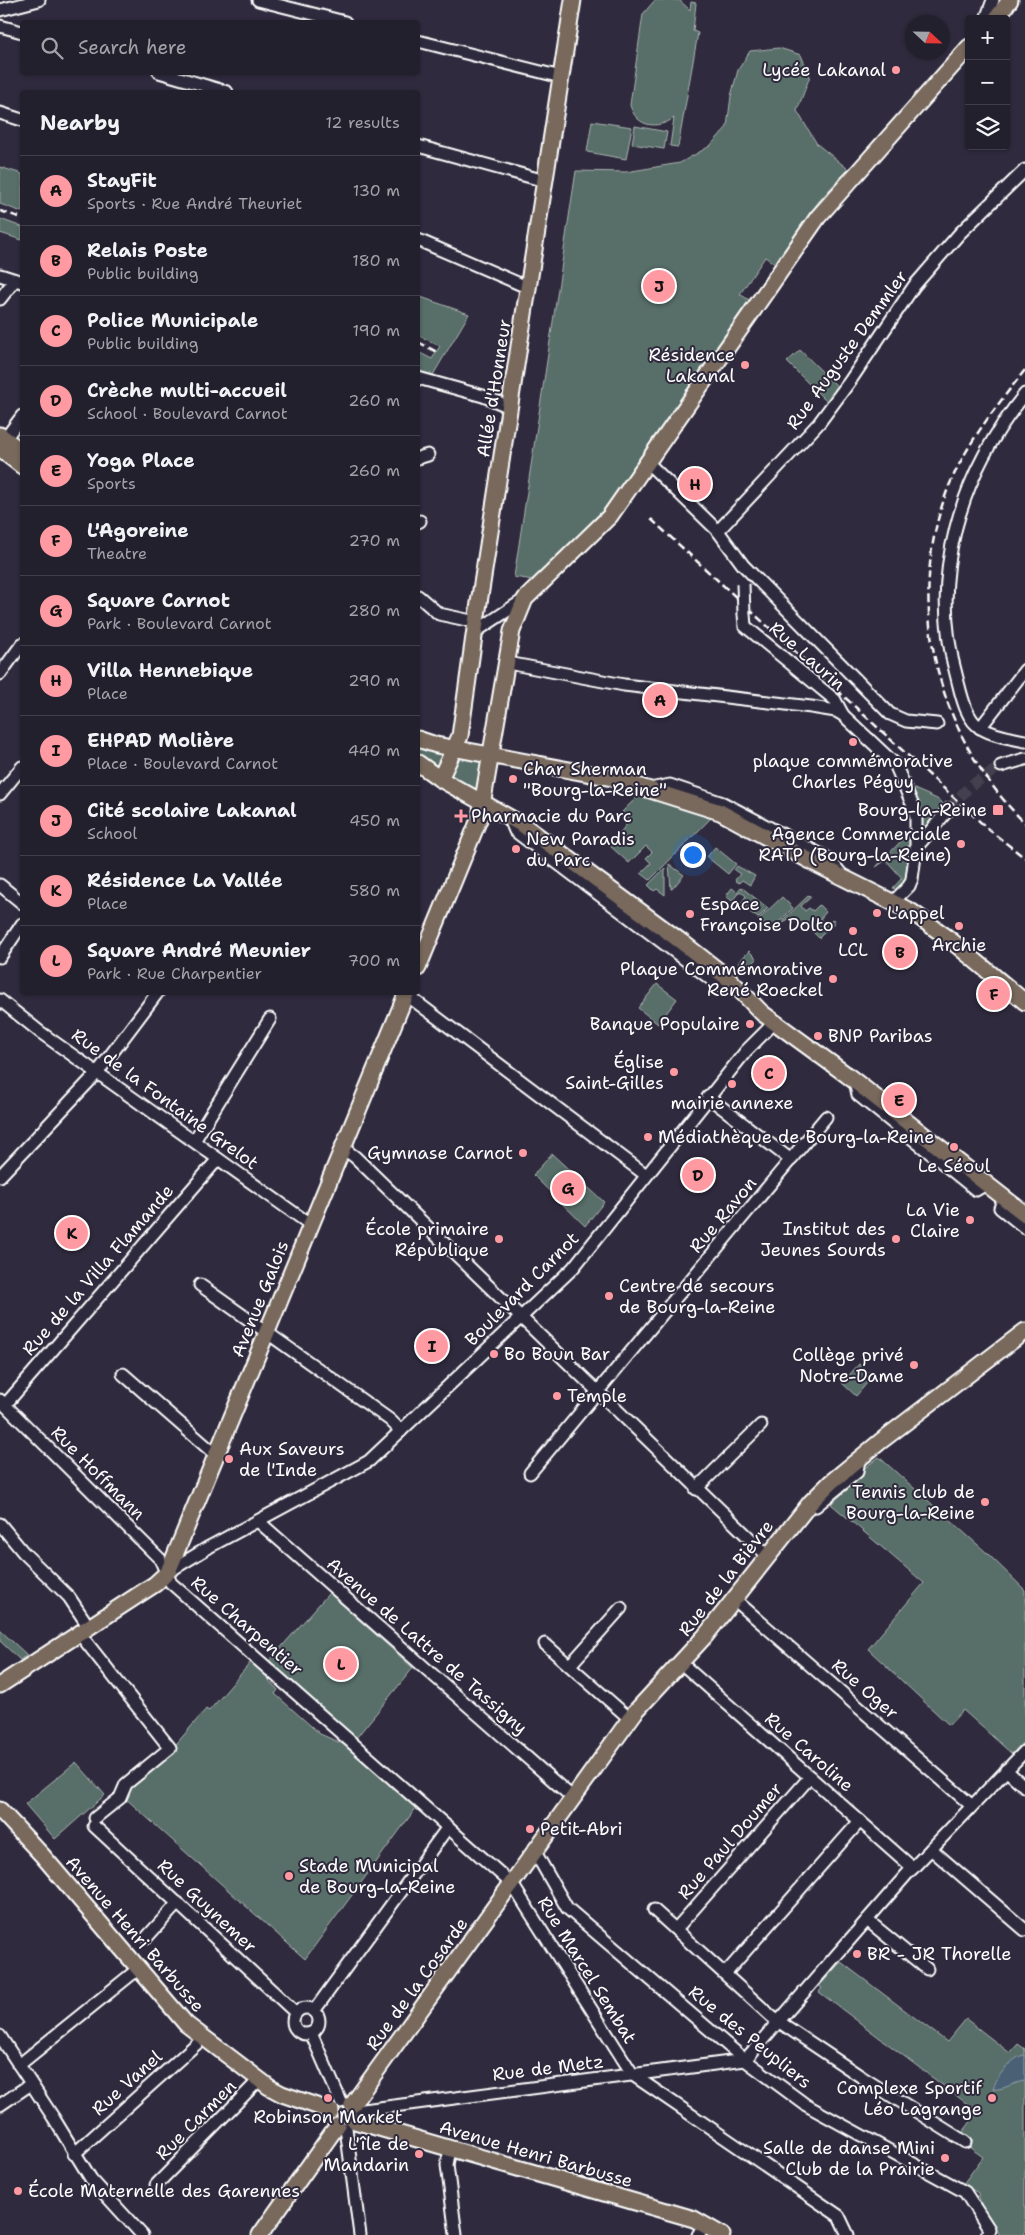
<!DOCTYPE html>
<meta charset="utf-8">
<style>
body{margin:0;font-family:"Shantell Sans",sans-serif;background:#2f2d3a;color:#f1f3f6}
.controls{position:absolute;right:15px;top:15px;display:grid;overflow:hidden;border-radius:5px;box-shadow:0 1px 4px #0004}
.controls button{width:45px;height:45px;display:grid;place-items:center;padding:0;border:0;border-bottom:1px solid #403e4a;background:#23202e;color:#f1f3f6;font:25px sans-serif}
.compass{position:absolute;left:905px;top:15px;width:45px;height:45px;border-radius:50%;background:#23202e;box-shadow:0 1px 4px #0004;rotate:112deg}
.you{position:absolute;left:692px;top:854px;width:18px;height:18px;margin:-12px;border:4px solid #fff;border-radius:50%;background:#1a73e8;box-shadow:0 0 0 8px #1a73e833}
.badge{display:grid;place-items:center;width:32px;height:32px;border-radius:50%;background:#ff9aa2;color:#111;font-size:16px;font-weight:700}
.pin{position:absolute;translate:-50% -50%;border:2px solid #fff;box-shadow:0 1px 5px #0006}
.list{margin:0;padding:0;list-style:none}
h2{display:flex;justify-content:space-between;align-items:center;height:65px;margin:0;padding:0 20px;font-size:21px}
h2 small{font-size:16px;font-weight:400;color:#a3a3aa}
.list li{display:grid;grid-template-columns:32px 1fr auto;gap:15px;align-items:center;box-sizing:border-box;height:70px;padding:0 20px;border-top:1px solid #403e4a}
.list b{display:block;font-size:19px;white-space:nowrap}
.list p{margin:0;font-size:16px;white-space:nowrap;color:#a3a3aa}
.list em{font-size:16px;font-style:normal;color:#a3a3aa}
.icon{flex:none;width:28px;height:28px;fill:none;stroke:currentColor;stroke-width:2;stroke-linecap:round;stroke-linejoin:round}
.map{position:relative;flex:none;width:1025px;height:2235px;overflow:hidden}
.search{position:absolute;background:#23202e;box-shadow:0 1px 4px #0004;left:20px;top:20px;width:400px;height:55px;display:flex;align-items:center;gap:12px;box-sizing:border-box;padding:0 18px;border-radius:5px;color:#a3a3aa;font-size:19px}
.panel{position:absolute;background:#23202e;box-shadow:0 1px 4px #0004;left:20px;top:90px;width:400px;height:905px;border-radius:5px}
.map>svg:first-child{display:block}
</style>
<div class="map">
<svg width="1025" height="2235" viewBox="0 0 1025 2235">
<rect width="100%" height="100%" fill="#2f2a3d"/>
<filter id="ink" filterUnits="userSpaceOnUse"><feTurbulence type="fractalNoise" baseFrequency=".02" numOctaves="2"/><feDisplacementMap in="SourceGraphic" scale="10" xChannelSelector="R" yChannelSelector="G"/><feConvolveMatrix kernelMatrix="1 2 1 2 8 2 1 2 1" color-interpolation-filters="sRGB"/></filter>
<g filter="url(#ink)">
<g fill="#596e68" stroke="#acb6b4">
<path d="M 655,0 L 679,0 L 690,10 L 691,2 L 696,3 L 693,31 L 698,33 L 678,147 L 670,146 L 674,118 C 657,130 636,127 630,105 L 643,14 Z"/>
<path d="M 779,48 L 801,55 L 810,76 L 797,111 L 817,144 L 848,169 L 819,201 L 775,264 L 765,257 L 740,294 L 749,300 L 605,508 L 534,580 L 514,577 L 576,171 L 626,172 L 680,163 L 710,146 L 727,127 L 731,96 L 738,70 L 750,51 Z"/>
<path d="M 592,121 L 632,127 L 626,159 L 587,152 Z"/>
<path d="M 635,126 L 667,132 L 664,149 L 632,144 Z"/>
<path d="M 0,167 L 22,174 L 22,212 L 0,204 Z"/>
<path d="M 0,219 L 22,227 L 22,240 L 0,233 Z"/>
<path d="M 418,296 L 469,314 L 433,375 L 418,371 L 418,352 L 432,359 L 440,346 L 418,335 Z"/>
<path d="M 800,350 L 838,387 L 827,402 L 787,362 Z"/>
<path d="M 418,743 L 445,752 L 437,768 L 418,755 Z"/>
<path d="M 457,756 L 483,761 L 478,791 L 474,791 L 450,777 L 449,775 Z"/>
<path d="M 912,788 L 937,799 L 943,804 L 922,835 L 918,832 L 919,808 Z"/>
<path d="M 639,795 L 712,817 L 650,880 L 641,873 L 651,863 L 646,858 L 652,852 L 646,846 L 629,863 L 610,846 L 629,821 L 627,819 L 628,817 L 622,812 Z"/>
<path d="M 903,839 L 910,841 L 908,883 L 897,890 L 893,888 L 902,878 L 886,860 L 876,867 Z"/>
<path d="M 715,847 L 736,864 L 728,874 L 707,857 Z"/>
<path d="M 669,864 L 684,875 L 672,889 L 671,889 Z"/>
<path d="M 737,866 L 755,876 L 750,885 L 742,880 L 739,883 L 735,880 L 740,874 L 734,870 Z"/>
<path d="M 665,868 L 665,895 L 657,889 L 654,891 L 648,885 Z"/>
<path d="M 741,887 L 768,908 L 758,918 L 740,905 L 746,896 L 740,891 L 732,901 L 726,896 L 732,888 L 737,892 Z"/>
<path d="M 809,895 L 811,897 L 801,906 L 805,911 L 809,908 L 813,911 L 819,905 L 826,912 L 820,919 L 827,925 L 833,919 L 835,922 L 819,938 L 804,923 L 800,926 L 790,917 L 784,923 L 782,921 Z"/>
<path d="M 782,897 L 793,908 L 770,931 L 758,920 Z"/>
<path d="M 749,951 L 757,959 L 751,965 L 748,964 L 744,968 L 738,963 Z"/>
<path d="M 657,984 L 677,999 L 658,1024 L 638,1008 Z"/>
<path d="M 552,1154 L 604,1202 L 585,1226 L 533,1175 Z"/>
<path d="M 859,1364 L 873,1376 L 856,1396 L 842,1383 Z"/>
<path d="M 879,1457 L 987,1553 L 1025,1590 L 1025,1740 L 1012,1754 L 963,1710 L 949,1725 L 868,1649 L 924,1583 L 831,1504 L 861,1477 L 861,1471 Z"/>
<path d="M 329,1593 L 413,1668 L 356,1738 L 269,1661 Z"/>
<path d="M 0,1630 L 27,1655 L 20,1660 L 0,1641 Z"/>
<path d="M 251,1662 L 268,1677 L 270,1682 L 278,1690 L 275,1694 L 320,1734 L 343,1744 L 416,1808 L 305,1959 L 124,1797 L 130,1783 L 172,1749 L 206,1709 L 209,1711 Z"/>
<path d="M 76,1762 L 105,1795 L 55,1839 L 25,1804 Z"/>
<path d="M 841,1962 L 947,2042 L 966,2019 L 1010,2053 L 1018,2044 L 1025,2049 L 1025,2235 L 999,2235 L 982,2208 L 978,2193 L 963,2184 L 983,2157 L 969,2147 L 973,2140 L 967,2136 L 960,2136 L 978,2112 L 819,1992 L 822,1988 L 819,1986 Z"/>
</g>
<path fill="#496074" stroke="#92a0ac" d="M 1025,2055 L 1025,2081 C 1015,2082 1001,2091 993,2089 C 995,2078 1014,2055 1025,2055 Z"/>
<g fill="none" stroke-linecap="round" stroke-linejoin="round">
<path stroke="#443f50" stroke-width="11" stroke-dasharray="11 5.5" stroke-linecap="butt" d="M 949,809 L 970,786 L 1001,766"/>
<g stroke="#fff" stroke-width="15">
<g id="minor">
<path d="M 258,0 L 345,22"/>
<path d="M 0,10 L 39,0"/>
<path d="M 986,19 L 993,0"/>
<path d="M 0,26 L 22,32"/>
<path d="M 418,41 L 561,77"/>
<path d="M 159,72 L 227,92"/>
<path d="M 0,113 L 22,120"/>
<path d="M 418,146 L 545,181"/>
<path d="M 418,240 L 529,288"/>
<path d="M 0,275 L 22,282"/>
<path d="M 0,299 L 15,280"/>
<path d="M 418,378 L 483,396 L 510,407"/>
<path d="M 1025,394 C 960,474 928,577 957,678 C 961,694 966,720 981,728 C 994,736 1011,738 1025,741"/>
<path d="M 5,439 L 22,416"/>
<path d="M 418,458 L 428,455"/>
<path d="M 647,462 L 718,531 L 743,565 L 890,714 L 906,721 L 937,724"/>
<path d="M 418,522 L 420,521"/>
<path d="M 718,531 L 819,423 L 850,381 L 914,286 L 960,233 L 1025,170"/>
<path d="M 418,596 L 439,614 L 476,622"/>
<path d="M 744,614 L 745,626 L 835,700 L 843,715"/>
<path d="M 475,632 L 525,599"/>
<path d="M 508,663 L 624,685 L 811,707 L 836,711 L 843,715 L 895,764 L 913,806 L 916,818 L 916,848 L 912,879 L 909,886 L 893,902"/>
<path d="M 0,674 L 22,644"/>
<path d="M 980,728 L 1025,670"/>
<path d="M 1001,766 L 1025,759"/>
<path d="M 650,789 L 670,785 L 723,803 L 829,859 L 842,875"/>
<path d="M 0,794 L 22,767"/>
<path d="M 509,817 L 515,831 L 720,986 L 726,984 L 730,980"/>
<path d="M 916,848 L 949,809"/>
<path d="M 0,885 L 22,903"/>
<path d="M 0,957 L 22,924"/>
<path d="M 403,992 L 646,1175"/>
<path d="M 0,1000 L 40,1032 L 311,1225"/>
<path d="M 855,1081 L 858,1095 L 976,1190 L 986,1184"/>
<path d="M 708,1097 L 791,1160"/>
<path d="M 194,1141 L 270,1019"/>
<path d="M 343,1148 L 355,1157 L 768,1556"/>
<path d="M 0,1176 L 97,1073 L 158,992"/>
<path d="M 1004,1198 L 1000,1208 L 1025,1228"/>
<path d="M 200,1285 L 390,1420 L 401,1431"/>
<path d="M 123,1374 L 216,1455"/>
<path d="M 0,1400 L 160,1559 L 171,1583 L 512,1884 L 633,2075 L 839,2216 L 848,2235"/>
<path d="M 5,1405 L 218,1159"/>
<path d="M 530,1473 L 826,1117"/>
<path d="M 696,1489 L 761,1425"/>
<path d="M 811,1502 L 816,1506 L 857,1472 L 859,1458"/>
<path d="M 258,1521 L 573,1798"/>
<path d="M 0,1524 L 23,1552 L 69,1597 L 89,1627"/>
<path d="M 168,1572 L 209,1547 L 369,1461 L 573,1268 L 746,1051 L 775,1022"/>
<path d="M 734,1599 L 972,1806"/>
<path d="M 79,1633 L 170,1748 L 126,1784 L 120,1798 L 95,1818"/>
<path d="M 545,1644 L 630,1719"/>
<path d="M 681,1663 L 913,1868"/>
<path d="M 570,1665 L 621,1608"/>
<path d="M 1006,1770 L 1025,1787"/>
<path d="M 94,1826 L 296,2013"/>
<path d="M 931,1849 L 1025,1930"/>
<path d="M 535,1852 L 567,1908 L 745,2060 L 806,2105 L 965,2192 L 989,2229 L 987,2235"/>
<path d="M 654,1910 L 772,2017 L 863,2078 L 965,2142"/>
<path d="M 867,1920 L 927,1969"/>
<path d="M 676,1929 L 810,1777"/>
<path d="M 147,1937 L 178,1903"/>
<path d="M 725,1974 L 860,1821"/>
<circle cx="306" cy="2021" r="13"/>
<path d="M 314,2011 L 448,1827"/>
<path d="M 311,2033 L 341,2102"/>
<path d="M 0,2036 L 53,2117 L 91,2179 L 142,2235"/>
<path d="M 745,2060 L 907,1874 L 1025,1751"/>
<path d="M 19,2065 L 138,1969"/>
<path d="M 0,2105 L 31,2084"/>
<path d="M 356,2111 L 745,2060"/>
<path d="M 346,2128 L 360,2235"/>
<path d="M 450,2149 L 447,2165 L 456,2235"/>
<path d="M 74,2154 L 203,2038"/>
<path d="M 156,2185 L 259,2080"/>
<path d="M 698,2235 L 705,2224"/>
</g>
</g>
<g stroke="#fff" stroke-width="19">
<g id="major">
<path d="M 996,19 L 1010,0"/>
<path d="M 0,435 L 22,452"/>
<path d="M 0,449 L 22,466"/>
<path d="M 418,739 L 436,745 L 612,778 L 720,812 L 814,863 L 912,912 L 948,938 L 1025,1002"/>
<path d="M 418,763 L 440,779 L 523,825 L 683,943 L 729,979 L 762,1013 L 847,1075 L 1025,1214"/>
<path d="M 440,779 L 460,736 L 476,622 L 573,0"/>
<path d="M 418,968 L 480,817 L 512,631 L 525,599 L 610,516 L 818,217 L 969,47"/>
<path d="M 0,1685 L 155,1584 L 168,1572 L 407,992"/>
<path d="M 0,1810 L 42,1855 L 186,2024 L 269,2087 L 282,2094 L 331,2111"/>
<path d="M 352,2105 L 635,1712 L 705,1636 L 811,1502 L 831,1482 L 881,1441 L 1025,1331"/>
<path d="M 355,2121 L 694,2219 L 722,2235"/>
<path d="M 260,2235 L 337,2126"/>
</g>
</g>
<use href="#minor" stroke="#2f2a3d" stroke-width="11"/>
<use href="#major" stroke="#78695c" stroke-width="15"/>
<g stroke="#fff" stroke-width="2.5" stroke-dasharray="8 4" stroke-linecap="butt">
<path d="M 0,211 L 22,218"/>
<path d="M 418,342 L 437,352"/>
<path d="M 1025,370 C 995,408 965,445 947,491 C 904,606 938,738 1025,823"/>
<path d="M 651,519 L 988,829 L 1025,858"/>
</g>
<g stroke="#fff" stroke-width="15" stroke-linecap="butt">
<path id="minor-bridge" d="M 743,584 L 744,614"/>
</g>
<use href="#minor-bridge" stroke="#2f2a3d" stroke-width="11"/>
</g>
</g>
<g fill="#ff9aa2" stroke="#2f2a3d" stroke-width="2">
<circle cx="896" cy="70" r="5"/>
<circle cx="745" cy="365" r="5"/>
<circle cx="853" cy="742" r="5"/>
<circle cx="513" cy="779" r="5"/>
<rect x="992" y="804" width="12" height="12" rx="2.5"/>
<path d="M458.5 808.5h5v5h5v5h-5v5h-5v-5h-5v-5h5z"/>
<circle cx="961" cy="844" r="5"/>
<circle cx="516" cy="849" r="5"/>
<circle cx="877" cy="913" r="5"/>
<circle cx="690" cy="914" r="5"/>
<circle cx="959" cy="926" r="5"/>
<circle cx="853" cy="931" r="5"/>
<circle cx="833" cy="979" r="5"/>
<circle cx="750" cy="1024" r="5"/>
<circle cx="818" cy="1036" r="5"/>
<circle cx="674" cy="1072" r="5"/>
<circle cx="732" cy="1084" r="5"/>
<circle cx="648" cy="1137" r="5"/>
<circle cx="954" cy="1147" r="5"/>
<circle cx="523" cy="1153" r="5"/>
<circle cx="970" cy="1220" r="5"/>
<circle cx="499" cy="1239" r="5"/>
<circle cx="896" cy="1239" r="5"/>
<circle cx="609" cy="1296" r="5"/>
<circle cx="494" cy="1354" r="5"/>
<circle cx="914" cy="1365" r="5"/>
<circle cx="557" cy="1396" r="5"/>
<circle cx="229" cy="1459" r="5"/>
<circle cx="985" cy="1502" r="5"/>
<circle cx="530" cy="1829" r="5"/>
<circle cx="289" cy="1876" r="5"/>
<circle cx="857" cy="1954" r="5"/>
<circle cx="328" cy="2098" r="5"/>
<circle cx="992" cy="2098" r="5"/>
<circle cx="419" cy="2154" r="5"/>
<circle cx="945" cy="2158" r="5"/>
<circle cx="18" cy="2191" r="5"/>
</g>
<g text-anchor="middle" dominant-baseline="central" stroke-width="4" stroke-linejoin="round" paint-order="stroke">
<g font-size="18" fill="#fff" stroke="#2f2a3d" text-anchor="end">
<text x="886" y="70">Lycée Lakanal</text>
<text x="735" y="355">Résidence<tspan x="735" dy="21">Lakanal</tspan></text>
<text x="853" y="761" text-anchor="middle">plaque commémorative<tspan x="853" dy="21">Charles Péguy</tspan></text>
<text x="523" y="769" text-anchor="start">Char Sherman<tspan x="523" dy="21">"Bourg-la-Reine"</tspan></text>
<text x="987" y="810">Bourg-la-Reine</text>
<text x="471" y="816" text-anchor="start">Pharmacie du Parc</text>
<text x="951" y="834">Agence Commerciale<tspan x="951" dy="21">RATP (Bourg-la-Reine)</tspan></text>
<text x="526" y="839" text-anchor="start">New Paradis<tspan x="526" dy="21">du Parc</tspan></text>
<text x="700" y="904" text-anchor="start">Espace<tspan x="700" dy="21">Françoise Dolto</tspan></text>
<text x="887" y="913" text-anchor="start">L'appel</text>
<text x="959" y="945" text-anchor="middle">Archie</text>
<text x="853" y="950" text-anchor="middle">LCL</text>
<text x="823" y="969">Plaque Commémorative<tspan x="823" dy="21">René Roeckel</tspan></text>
<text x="740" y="1024">Banque Populaire</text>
<text x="828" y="1036" text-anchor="start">BNP Paribas</text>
<text x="664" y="1062">Église<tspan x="664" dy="21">Saint-Gilles</tspan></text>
<text x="732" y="1103" text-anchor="middle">mairie annexe</text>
<text x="658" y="1137" text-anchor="start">Médiathèque de Bourg-la-Reine</text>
<text x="513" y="1153">Gymnase Carnot</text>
<text x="954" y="1166" text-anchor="middle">Le Séoul</text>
<text x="960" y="1210">La Vie<tspan x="960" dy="21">Claire</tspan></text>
<text x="489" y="1229">École primaire<tspan x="489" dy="21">République</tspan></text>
<text x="886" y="1229">Institut des<tspan x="886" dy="21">Jeunes Sourds</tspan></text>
<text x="619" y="1286" text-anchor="start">Centre de secours<tspan x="619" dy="21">de Bourg-la-Reine</tspan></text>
<text x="504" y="1354" text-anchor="start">Bo Boun Bar</text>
<text x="904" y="1355">Collège privé<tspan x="904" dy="21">Notre-Dame</tspan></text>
<text x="567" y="1396" text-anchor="start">Temple</text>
<text x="239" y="1449" text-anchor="start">Aux Saveurs<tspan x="239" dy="21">de l'Inde</tspan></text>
<text x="975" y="1492">Tennis club de<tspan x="975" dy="21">Bourg-la-Reine</tspan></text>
<text x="540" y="1829" text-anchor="start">Petit-Abri</text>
<text x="299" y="1866" text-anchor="start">Stade Municipal<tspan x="299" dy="21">de Bourg-la-Reine</tspan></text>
<text x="867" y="1954" text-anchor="start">BR - JR Thorelle</text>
<text x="982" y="2088">Complexe Sportif<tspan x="982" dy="21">Léo Lagrange</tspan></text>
<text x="328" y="2117" text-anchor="middle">Robinson Market</text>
<text x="409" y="2144">L'île de<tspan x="409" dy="21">Mandarin</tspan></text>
<text x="935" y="2148">Salle de danse Mini<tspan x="935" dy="21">Club de la Prairie</tspan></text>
<text x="28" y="2191" text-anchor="start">École Maternelle des Garennes</text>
</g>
<g font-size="18" fill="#fff" stroke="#2f2a3d">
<text transform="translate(847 350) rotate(-54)">Rue Auguste Demmler</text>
<text transform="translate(494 388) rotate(-81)">Allée d'Honneur</text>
<text transform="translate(807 656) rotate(41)">Rue Laurin</text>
<text transform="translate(165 1099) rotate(36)">Rue de la Fontaine Grelot</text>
<text transform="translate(723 1215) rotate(-50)">Rue Ravon</text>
<text transform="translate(98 1270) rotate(-49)">Rue de la Villa Flamande</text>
<text transform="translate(522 1289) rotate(-45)">Boulevard Carnot</text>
<text transform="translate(260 1299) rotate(-68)">Avenue Galois</text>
<text transform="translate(98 1473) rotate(45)">Rue Hoffmann</text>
<text transform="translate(726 1578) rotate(-52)">Rue de la Bièvre</text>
<text transform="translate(247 1626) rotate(41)">Rue Charpentier</text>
<text transform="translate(427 1646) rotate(41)">Avenue de Lattre de Tassigny</text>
<text transform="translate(865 1689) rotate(41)">Rue Oger</text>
<text transform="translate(809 1752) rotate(41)">Rue Caroline</text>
<text transform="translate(730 1841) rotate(-49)">Rue Paul Doumer</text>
<text transform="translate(207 1906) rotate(43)">Rue Guynemer</text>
<text transform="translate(135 1934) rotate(49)">Avenue Henri Barbusse</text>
<text transform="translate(587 1970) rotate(58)">Rue Marcel Sembat</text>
<text transform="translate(417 1984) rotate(-54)">Rue de la Cosarde</text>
<text transform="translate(750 2037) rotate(39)">Rue des Peupliers</text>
<text transform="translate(548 2068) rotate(-7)">Rue de Metz</text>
<text transform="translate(127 2083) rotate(-42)">Rue Vanel</text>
<text transform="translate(196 2120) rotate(-45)">Rue Carmen</text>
<text transform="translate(536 2154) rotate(16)">Avenue Henri Barbusse</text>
</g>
</g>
</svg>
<div class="controls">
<button>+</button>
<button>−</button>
<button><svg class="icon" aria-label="layers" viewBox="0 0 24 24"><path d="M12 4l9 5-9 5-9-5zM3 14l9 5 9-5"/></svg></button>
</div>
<svg class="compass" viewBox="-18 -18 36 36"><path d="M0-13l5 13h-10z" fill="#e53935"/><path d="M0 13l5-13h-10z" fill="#a3a3aa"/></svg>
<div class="you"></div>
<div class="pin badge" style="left:660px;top:700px">A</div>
<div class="pin badge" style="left:900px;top:952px">B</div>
<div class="pin badge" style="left:769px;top:1073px">C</div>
<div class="pin badge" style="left:698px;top:1175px">D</div>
<div class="pin badge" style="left:899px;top:1100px">E</div>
<div class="pin badge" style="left:994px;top:994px">F</div>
<div class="pin badge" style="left:568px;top:1188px">G</div>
<div class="pin badge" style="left:695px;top:484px">H</div>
<div class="pin badge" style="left:432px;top:1346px">I</div>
<div class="pin badge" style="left:659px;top:286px">J</div>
<div class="pin badge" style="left:72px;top:1233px">K</div>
<div class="pin badge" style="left:341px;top:1664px">L</div>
<div class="search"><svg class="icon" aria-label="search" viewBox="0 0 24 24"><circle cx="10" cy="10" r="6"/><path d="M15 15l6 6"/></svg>Search here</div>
<section class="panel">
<h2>Nearby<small>12 results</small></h2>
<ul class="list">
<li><span class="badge">A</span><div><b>StayFit</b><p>Sports · Rue André Theuriet</p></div><em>130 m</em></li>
<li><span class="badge">B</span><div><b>Relais Poste</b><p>Public building</p></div><em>180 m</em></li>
<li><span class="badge">C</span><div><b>Police Municipale</b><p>Public building</p></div><em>190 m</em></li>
<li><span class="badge">D</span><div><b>Crèche multi-accueil</b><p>School · Boulevard Carnot</p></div><em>260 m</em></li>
<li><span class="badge">E</span><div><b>Yoga Place</b><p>Sports</p></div><em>260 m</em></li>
<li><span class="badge">F</span><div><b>L'Agoreine</b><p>Theatre</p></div><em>270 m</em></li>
<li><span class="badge">G</span><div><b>Square Carnot</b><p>Park · Boulevard Carnot</p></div><em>280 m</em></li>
<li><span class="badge">H</span><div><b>Villa Hennebique</b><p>Place</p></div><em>290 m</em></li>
<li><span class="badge">I</span><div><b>EHPAD Molière</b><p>Place · Boulevard Carnot</p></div><em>440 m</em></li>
<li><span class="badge">J</span><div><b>Cité scolaire Lakanal</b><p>School</p></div><em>450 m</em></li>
<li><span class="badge">K</span><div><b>Résidence La Vallée</b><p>Place</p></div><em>580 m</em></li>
<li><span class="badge">L</span><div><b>Square André Meunier</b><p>Park · Rue Charpentier</p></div><em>700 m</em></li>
</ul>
</section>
</div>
